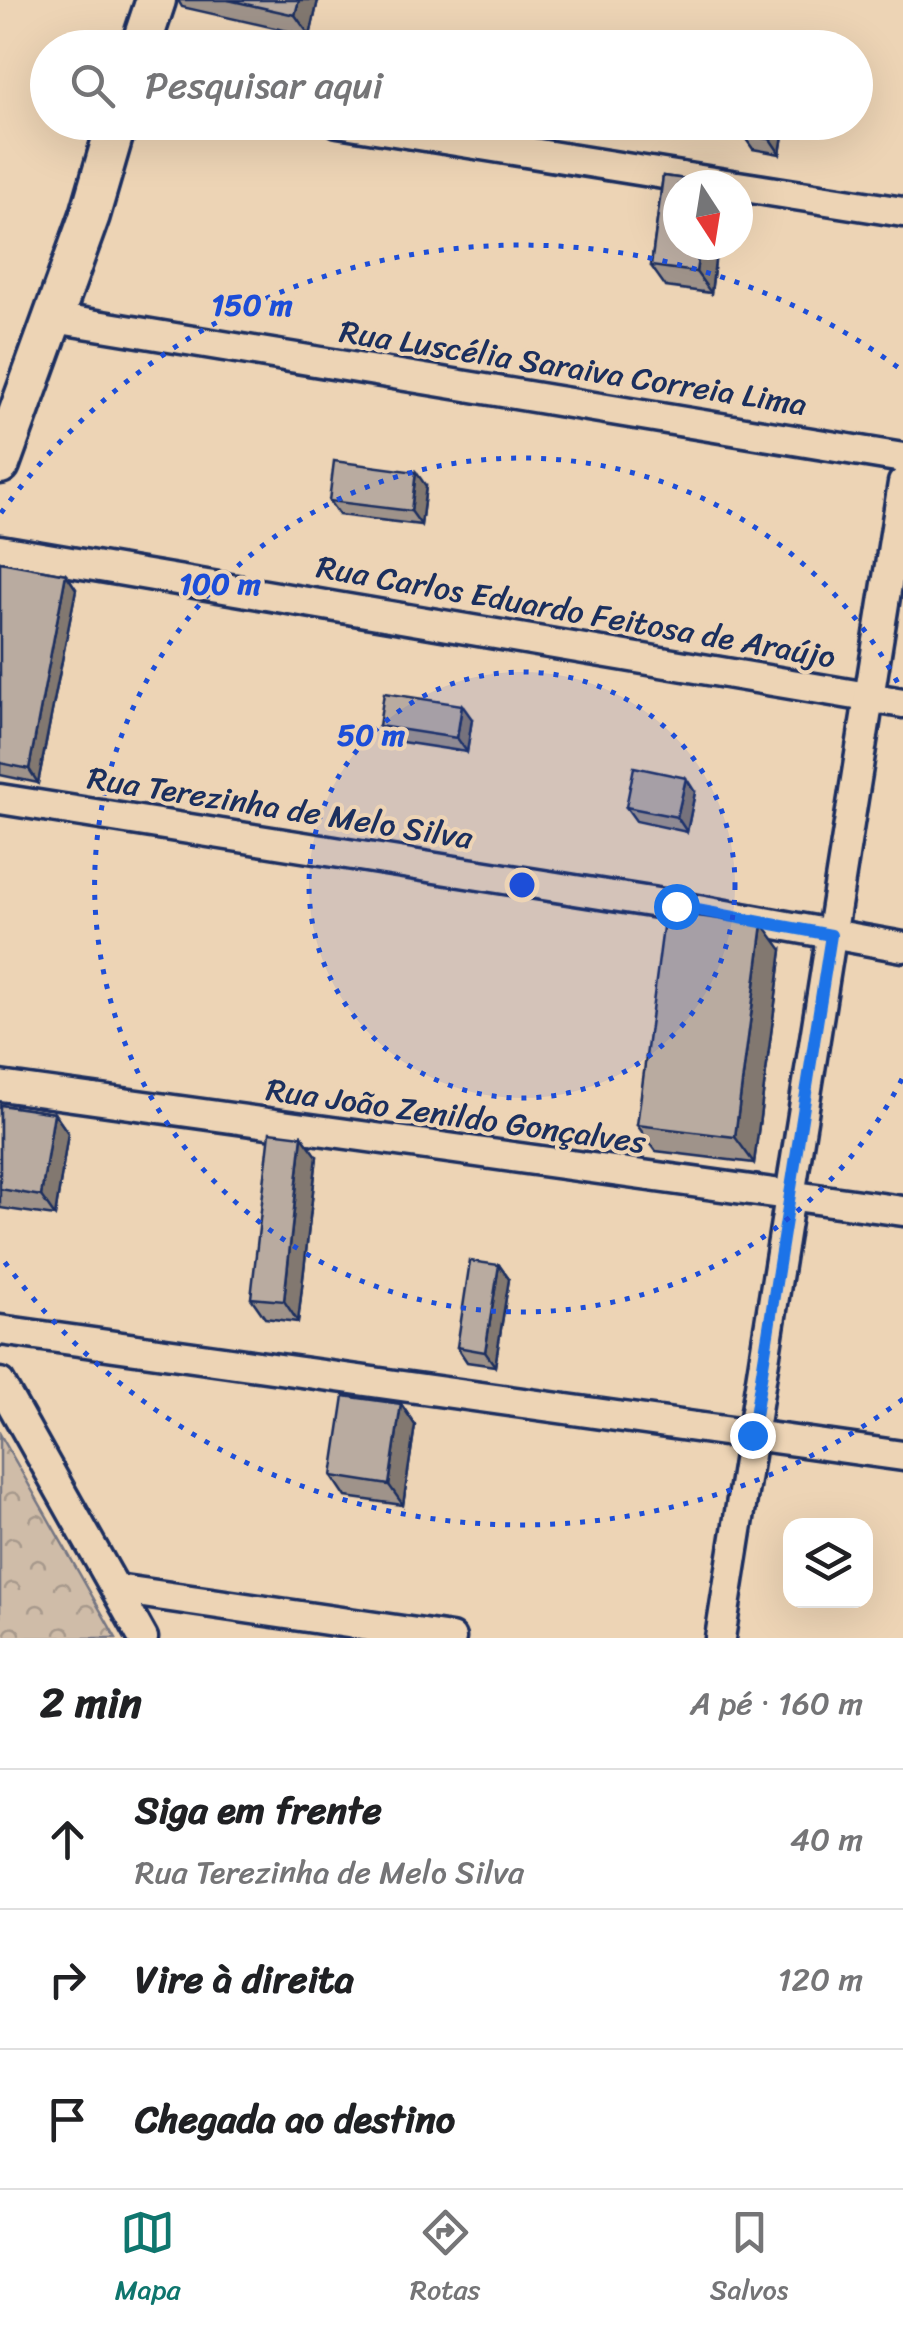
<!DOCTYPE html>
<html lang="pt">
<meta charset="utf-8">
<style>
body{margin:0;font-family:Sriracha,sans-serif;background:#f2f2f2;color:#202124}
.controls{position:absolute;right:30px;bottom:30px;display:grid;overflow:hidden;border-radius:20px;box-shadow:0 10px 40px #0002}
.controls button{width:90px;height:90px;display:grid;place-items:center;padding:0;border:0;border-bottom:2px solid #e0e0e0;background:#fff;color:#202124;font:50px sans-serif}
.compass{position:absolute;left:663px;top:170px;width:90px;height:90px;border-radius:50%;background:#fff;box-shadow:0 10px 40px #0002;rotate:168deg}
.stop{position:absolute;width:30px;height:30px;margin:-22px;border:8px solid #1a73e8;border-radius:50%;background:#fff}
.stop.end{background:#1a73e8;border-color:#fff;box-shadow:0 2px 10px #0008}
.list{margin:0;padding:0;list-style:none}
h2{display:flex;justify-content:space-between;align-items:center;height:130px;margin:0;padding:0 40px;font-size:42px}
h2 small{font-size:32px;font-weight:400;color:#757577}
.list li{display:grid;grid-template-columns:65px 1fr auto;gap:30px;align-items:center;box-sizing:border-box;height:140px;padding:0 40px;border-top:2px solid #e0e0e0}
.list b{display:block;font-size:38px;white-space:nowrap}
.list p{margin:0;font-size:32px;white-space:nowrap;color:#757577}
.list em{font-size:32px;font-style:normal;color:#757577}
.icon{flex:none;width:55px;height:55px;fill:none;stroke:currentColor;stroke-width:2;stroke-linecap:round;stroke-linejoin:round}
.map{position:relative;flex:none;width:903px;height:1638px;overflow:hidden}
.search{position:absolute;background:#fff;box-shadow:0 10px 40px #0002;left:30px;right:30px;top:30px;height:110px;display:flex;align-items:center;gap:25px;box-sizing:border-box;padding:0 35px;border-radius:55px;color:#757577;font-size:38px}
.sheet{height:550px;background:#fff}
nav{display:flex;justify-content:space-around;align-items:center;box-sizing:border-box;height:140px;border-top:2px solid #e0e0e0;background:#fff;font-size:28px;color:#757577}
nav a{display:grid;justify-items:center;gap:5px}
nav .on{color:#0f766e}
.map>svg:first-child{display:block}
</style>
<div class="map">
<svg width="903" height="1638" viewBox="0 0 903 1638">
<defs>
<pattern id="forest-crowns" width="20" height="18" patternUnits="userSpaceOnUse" patternTransform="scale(2.5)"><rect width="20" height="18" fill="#cfbca8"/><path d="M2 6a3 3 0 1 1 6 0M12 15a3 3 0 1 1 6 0" fill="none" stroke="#a7998c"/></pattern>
</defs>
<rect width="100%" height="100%" fill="#edd4b5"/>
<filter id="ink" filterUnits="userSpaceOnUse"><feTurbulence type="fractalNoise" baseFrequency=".01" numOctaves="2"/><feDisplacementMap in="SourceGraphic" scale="20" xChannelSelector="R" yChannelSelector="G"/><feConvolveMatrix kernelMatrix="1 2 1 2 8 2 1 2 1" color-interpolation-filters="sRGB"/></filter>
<g filter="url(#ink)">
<path fill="url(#forest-crowns)" stroke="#757683" stroke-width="2.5" d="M 0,1434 L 116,1638 L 0,1638 Z"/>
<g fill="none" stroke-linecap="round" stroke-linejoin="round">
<g stroke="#1b2f5e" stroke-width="35">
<g id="street">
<path d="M 338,122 L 732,185"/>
<path d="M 738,186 L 903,212"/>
<path d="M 54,318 L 903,458"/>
<path d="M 0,550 L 903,703"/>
<path d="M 0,799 L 676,906 L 903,947"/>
<path d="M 0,1086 L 903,1211"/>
<path d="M 0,1330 L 903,1456"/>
<path d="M 0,1383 L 143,1638"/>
<path d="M 116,1589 L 451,1638"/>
<path d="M 720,1638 L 903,483"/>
</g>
</g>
<g stroke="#1b2f5e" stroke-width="45">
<g id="secondary">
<path d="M 140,48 L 156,0"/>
<path d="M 0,464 L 90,215 L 117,122"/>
</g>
</g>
<use href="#street" stroke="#edd4b5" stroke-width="28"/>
<use href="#secondary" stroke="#edd4b5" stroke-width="38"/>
</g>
<g fill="#9f938a" stroke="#1b2f5e" stroke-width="2.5">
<path d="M 178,0 L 318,0 L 310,36 L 182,7 Z"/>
<path d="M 785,122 L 780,154 L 753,149 L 743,135 Z"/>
<path d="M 663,176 L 708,182 L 711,185 L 678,185 L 678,245 L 717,245 L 711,293 L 666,287 L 651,266 Z"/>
<path d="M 426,486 L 421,525 L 339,515 L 329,501 Z"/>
<path d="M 0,562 L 66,574 L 76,589 L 38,783 L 0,775 Z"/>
<path d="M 472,719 L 467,752 L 389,740 L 379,726 Z"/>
<path d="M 695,792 L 687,832 L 636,821 L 626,807 Z"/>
<path d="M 782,950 L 754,1163 L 656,1151 L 637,1125 Z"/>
<path d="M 0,1105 L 54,1113 L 68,1133 L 55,1216 L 0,1208 Z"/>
<path d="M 302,1136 L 317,1156 L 298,1322 L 265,1318 L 251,1298 Z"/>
<path d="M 499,1265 L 509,1279 L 495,1366 L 467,1362 L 457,1347 Z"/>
<path d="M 401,1404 L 415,1425 L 403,1505 L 346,1497 L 332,1476 Z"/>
</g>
<g fill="#827870" stroke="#1b2f5e" stroke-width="2.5">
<path d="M 299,0 L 318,0 L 310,36 L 295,15 Z"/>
<path d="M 773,122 L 785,122 L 780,154 L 770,139 Z"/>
<path d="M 700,245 L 717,245 L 711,293 L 696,272 Z"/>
<path d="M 416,472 L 426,486 L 421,525 L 411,511 Z"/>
<path d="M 66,574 L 76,589 L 38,783 L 29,769 Z"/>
<path d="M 462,705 L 472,719 L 467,752 L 457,738 Z"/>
<path d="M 686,778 L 695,792 L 687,832 L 677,817 Z"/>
<path d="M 763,924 L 782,950 L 754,1163 L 735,1137 Z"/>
<path d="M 54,1113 L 68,1133 L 55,1216 L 41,1196 Z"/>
<path d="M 302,1136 L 317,1156 L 298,1322 L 284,1301 Z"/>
<path d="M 499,1265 L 509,1279 L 495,1366 L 485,1352 Z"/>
<path d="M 401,1404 L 415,1425 L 403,1505 L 389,1485 Z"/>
</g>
<g fill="#b9aba0" stroke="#1b2f5e" stroke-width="2.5">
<path d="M 228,0 L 299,0 L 295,15 Z"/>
<path d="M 759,42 L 786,47 L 786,48 L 758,48 Z"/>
<path d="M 745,122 L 773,122 L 770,139 L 743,135 Z"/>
<path d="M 663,176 L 708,182 L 708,185 L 678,185 L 678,245 L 700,245 L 696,272 L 651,266 Z"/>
<path d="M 334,461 L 416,472 L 411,511 L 329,501 Z"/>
<path d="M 0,562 L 66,574 L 29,769 L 0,763 Z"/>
<path d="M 384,693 L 462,705 L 457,738 L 379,726 Z"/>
<path d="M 634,767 L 686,778 L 677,817 L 626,807 Z"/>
<path d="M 665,912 L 763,924 L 735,1137 L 637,1125 Z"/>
<path d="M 0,1105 L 54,1113 L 41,1196 L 0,1189 Z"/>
<path d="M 270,1132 L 302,1136 L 284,1301 L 251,1298 Z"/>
<path d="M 470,1261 L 499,1265 L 485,1352 L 457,1347 Z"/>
<path d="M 344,1396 L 401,1404 L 389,1485 L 332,1476 Z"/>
</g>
</g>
<g fill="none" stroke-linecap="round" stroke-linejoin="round" filter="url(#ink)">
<path stroke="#1a73e8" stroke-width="12" d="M 676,906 L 831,935 L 752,1435"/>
</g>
<circle cx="522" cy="885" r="213" fill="#1d4ed8" fill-opacity=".12"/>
<g fill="none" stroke="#1d4ed8" stroke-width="5" stroke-dasharray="5 10">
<circle cx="522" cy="885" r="213"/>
<path d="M902 1079A427 427 0 1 1 902 691"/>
<path d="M903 1399A640 640 0 0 1 1 1257M1 513A640 640 0 0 1 903 371"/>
</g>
<g text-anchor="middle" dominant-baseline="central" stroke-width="8" stroke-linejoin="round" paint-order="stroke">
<g font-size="32" fill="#1b2f5e" stroke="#edd4b5">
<text transform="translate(573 368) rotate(9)">Rua Luscélia Saraiva Correia Lima</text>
<text transform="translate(576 612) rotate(10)">Rua Carlos Eduardo Feitosa de Araújo</text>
<text transform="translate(280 808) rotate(9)">Rua Terezinha de Melo Silva</text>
<text transform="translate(456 1116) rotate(8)">Rua João Zenildo Gonçalves</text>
</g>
</g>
<circle cx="522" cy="885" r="15" fill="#1d4ed8" stroke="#edd4b5" stroke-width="5"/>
<g font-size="30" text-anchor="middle" font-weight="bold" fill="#1d4ed8" stroke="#edd4b5" stroke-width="8" stroke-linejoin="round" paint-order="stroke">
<text x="252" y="315">150 m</text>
<text x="220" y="594">100 m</text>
<text x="371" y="745">50 m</text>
</g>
</svg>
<div class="controls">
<button><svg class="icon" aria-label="layers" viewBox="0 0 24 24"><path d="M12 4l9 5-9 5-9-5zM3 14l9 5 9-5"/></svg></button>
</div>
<svg class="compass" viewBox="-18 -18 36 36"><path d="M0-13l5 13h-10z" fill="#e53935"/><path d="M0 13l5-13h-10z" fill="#757577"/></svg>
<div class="stop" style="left:676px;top:906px"></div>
<div class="stop end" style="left:752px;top:1435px"></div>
<div class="search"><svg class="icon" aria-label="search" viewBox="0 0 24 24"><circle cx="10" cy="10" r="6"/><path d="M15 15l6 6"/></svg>Pesquisar aqui</div>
</div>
<section class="sheet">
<h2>2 min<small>A pé · 160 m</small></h2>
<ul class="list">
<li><svg class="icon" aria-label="ahead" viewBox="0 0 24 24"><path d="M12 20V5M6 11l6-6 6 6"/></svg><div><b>Siga em frente</b><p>Rua Terezinha de Melo Silva</p></div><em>40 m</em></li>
<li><svg class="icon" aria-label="right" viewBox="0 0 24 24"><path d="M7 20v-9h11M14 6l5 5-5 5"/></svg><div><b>Vire à direita</b></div><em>120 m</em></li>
<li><svg class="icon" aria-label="arrive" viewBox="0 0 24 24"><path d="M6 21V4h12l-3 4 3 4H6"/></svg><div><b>Chegada ao destino</b></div></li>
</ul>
</section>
<nav>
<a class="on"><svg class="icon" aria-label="map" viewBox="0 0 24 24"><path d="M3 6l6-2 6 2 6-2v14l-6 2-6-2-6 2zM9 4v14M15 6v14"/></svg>Mapa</a>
<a><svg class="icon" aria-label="directions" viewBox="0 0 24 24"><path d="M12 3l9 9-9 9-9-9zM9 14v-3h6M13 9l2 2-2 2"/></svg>Rotas</a>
<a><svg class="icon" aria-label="saved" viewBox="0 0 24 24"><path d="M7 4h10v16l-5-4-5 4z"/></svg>Salvos</a>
</nav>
